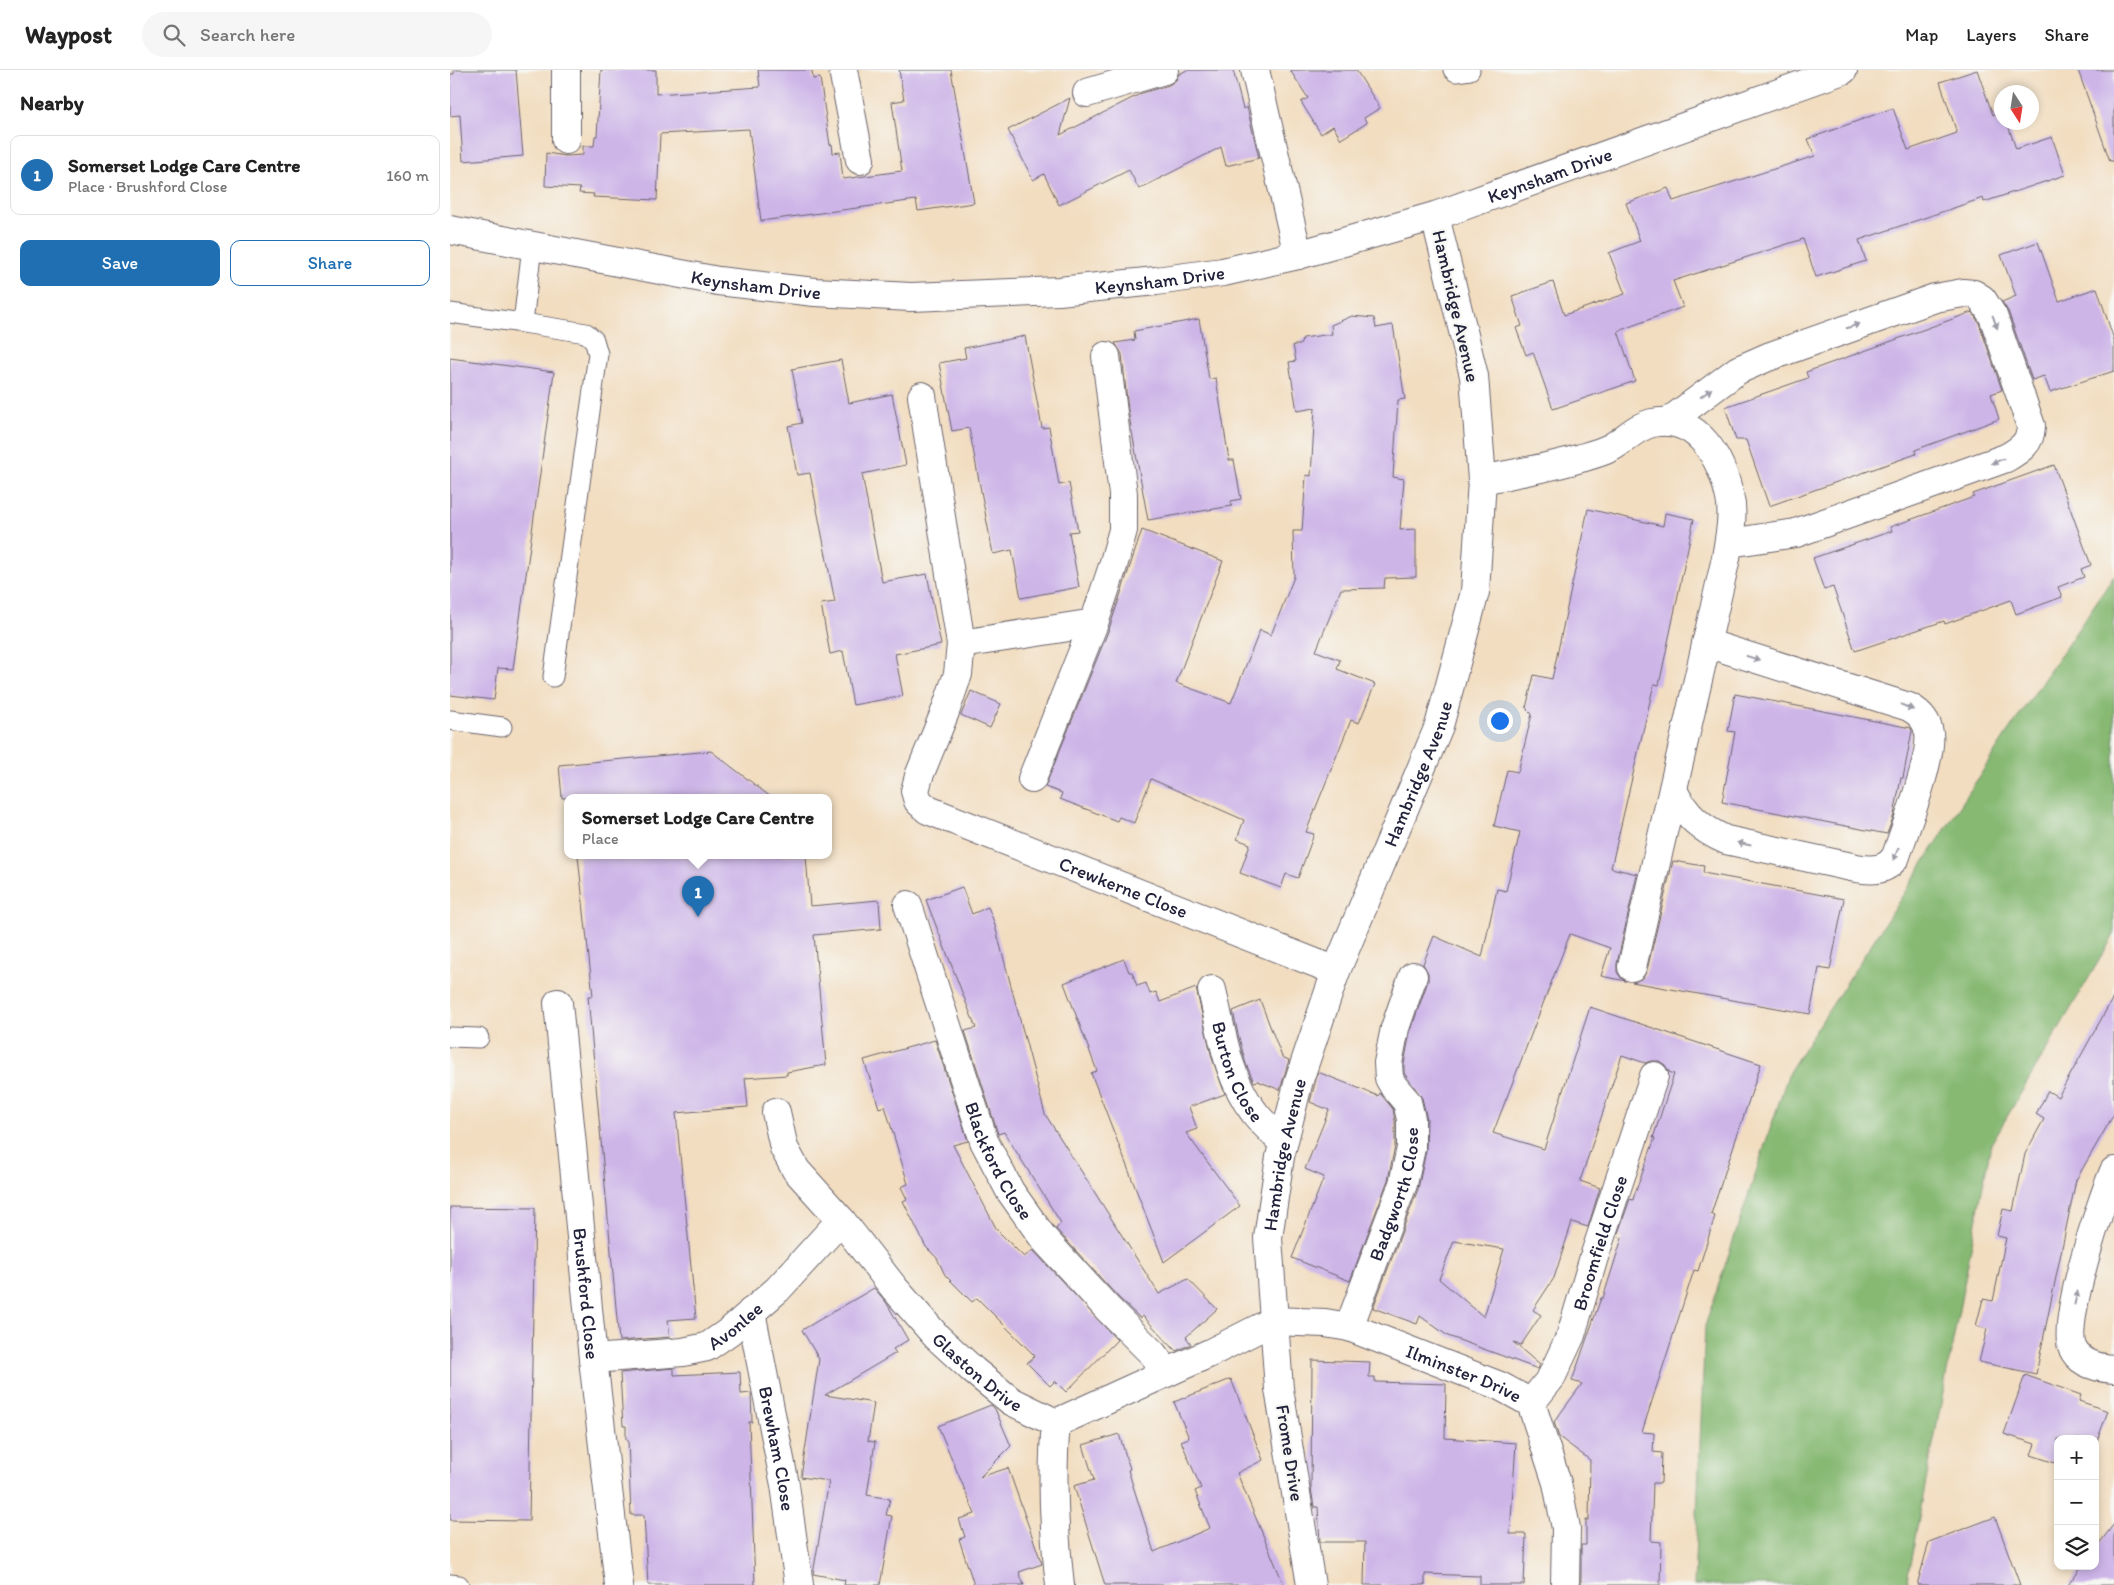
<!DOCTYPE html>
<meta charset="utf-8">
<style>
body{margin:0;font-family:Itim,sans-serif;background:#f6f6f6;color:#222}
.controls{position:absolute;right:15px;bottom:15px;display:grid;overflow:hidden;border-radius:10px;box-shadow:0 2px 8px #0003}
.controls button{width:45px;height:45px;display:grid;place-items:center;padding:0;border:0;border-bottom:1px solid #e0e0e0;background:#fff;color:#222;font:25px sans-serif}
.compass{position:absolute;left:1544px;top:15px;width:45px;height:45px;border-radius:50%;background:#fff;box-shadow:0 2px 8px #0003;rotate:168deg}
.you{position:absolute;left:1049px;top:650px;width:18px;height:18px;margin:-12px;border:4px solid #fff;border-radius:50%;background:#1a73e8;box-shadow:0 0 0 8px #1a73e833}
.badge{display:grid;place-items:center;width:32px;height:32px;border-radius:50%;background:#1f6fb2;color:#fff;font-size:16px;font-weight:700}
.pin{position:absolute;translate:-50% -41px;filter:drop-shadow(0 1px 2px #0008)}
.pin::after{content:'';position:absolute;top:26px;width:18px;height:15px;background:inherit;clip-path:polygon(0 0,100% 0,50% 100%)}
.popup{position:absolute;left:114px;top:724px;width:268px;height:65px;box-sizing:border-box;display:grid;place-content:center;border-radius:10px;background:#fff;filter:drop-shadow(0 1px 4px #0005);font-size:16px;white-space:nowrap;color:#767676}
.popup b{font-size:19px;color:#222}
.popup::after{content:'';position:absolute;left:50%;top:100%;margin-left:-10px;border:10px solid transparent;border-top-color:#fff}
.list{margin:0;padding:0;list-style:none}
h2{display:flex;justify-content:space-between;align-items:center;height:65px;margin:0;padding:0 20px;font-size:21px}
h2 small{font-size:16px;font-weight:400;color:#767676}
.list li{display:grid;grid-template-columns:32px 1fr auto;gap:15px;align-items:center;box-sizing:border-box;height:80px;margin:0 10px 10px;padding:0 10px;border:1px solid #e0e0e0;border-radius:10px}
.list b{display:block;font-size:19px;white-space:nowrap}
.list p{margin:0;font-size:16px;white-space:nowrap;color:#767676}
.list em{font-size:16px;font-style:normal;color:#767676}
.actions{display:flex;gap:10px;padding:15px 20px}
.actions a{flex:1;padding:11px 0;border:1px solid #1f6fb2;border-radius:10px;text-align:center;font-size:18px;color:#1f6fb2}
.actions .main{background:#1f6fb2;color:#fff}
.icon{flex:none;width:28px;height:28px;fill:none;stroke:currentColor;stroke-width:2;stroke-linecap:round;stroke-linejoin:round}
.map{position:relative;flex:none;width:1664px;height:1515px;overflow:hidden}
header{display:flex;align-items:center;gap:30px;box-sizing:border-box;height:70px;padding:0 25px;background:#fff;border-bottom:1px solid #e0e0e0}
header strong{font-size:24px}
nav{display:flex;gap:28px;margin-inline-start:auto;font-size:18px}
.search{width:350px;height:45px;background:#f6f6f6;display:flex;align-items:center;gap:12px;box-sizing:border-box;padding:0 18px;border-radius:28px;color:#767676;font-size:19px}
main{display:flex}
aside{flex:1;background:#fff}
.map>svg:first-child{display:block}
</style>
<header>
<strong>Waypost</strong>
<div class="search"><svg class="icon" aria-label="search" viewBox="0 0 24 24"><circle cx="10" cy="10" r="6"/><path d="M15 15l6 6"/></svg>Search here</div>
<nav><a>Map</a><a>Layers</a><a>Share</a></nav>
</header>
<main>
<aside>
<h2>Nearby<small></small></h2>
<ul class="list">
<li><span class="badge">1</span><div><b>Somerset Lodge Care Centre</b><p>Place · Brushford Close</p></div><em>160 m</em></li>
</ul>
<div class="actions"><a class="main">Save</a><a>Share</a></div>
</aside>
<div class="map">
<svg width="1664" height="1515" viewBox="0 0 1664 1515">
<rect width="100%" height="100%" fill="#f6f6f2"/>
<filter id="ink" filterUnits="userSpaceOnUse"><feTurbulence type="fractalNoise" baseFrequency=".02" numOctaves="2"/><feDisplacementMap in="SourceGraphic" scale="10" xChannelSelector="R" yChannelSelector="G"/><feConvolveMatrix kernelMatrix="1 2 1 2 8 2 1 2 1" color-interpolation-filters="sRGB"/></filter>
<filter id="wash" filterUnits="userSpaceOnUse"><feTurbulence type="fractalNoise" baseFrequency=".0096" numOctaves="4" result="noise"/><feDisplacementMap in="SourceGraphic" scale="20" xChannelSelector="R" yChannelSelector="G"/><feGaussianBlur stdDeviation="1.12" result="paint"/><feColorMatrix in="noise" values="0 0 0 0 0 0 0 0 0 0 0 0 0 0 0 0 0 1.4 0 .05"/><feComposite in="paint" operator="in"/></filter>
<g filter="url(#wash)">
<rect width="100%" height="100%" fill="#f2ddc0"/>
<path fill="#87b973" stroke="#546e57" d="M 1664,506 L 1664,865 L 1541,1074 L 1456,1515 L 1244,1515 L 1255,1256 L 1339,1002 L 1554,668 Z"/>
<g id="blocks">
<g fill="#cdb5e8" fill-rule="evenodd">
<path d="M 4,0 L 66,0 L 73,86 L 13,91 L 10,45 L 0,46 L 0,4 L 4,4 Z"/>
<path d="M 151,0 L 206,0 L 206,24 L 310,17 L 308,0 L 362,0 L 363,9 L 370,8 L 380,75 L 382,74 L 383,83 L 390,82 L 393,109 L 452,101 L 442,32 L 454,30 L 449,0 L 501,0 L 524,133 L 468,141 L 466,130 L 311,151 L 299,59 L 210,64 L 207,130 L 143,127 L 144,124 L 129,123 L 130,118 L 95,116 L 96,83 L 116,86 L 133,85 L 133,76 L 144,76 L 145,66 L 147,66 Z"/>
<path d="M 737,0 L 783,0 L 793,39 L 797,37 L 809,88 L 776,96 L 771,77 L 689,119 L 679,100 L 609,135 L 594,104 L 583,110 L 558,60 L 620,28 L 610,65 L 692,23 L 719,15 L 726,10 L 729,4 Z"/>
<path d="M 840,0 L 906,0 L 930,38 L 914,48 L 917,53 L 891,69 L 883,56 L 871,64 L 851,32 L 858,28 Z"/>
<path d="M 1527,0 L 1543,45 L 1552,42 L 1552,52 L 1557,52 L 1566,79 L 1602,67 L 1615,105 L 1534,132 L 1533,128 L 1409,170 L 1416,191 L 1366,207 L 1353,169 L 1223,211 L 1233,237 L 1168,261 L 1185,311 L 1103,339 L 1083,282 L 1076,285 L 1066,258 L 1072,256 L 1062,226 L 1103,212 L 1114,245 L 1175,224 L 1159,183 L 1190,171 L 1176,133 L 1218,118 L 1223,131 L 1365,86 L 1358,69 L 1443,38 L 1458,80 L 1507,63 L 1490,12 Z"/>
<path d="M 1628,0 L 1664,0 L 1664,91 L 1660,91 Z"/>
<path d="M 1588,172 L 1609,231 L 1647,218 L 1664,270 L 1664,301 L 1600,322 L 1594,306 L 1582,310 L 1558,241 L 1552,232 L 1566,226 L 1551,185 Z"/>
<path d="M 1522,242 L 1529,253 L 1552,320 L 1541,324 L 1549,349 L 1465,380 L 1466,384 L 1319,436 L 1296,370 L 1286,370 L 1275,337 L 1358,308 L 1356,302 Z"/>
<path d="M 902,246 L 924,248 L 926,258 L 943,255 L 955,329 L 948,330 L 943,407 L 954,409 L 950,460 L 966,459 L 966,507 L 935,508 L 934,518 L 891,519 L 866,581 L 890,590 L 887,599 L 925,614 L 909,653 L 901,650 L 856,762 L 864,764 L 848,808 L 836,804 L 831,818 L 790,803 L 800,774 L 787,769 L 794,750 L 701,709 L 684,753 L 669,747 L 667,751 L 610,729 L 612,723 L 595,717 L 659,559 L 692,460 L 773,491 L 726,613 L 781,633 L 810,560 L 821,565 L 844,507 L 843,461 L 852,461 L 856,405 L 861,406 L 865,338 L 847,341 L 839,292 L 846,291 L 843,275 L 850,275 L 853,268 L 882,264 L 881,255 Z"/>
<path d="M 749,249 L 759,309 L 766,308 L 779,390 L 784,390 L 791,429 L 781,431 L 782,436 L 698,450 L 678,340 L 672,284 L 665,273 L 685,270 L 684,261 Z"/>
<path d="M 575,266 L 592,358 L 599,357 L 609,415 L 619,413 L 628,461 L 619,462 L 629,517 L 571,528 L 562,480 L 543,484 L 519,358 L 502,361 L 489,293 L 516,288 L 514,278 Z"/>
<path d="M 0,288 L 104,302 L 63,599 L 48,598 L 44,630 L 0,625 Z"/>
<path d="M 391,290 L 399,333 L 442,324 L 456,395 L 412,404 L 432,512 L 477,504 L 491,575 L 445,584 L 453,626 L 403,635 L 393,581 L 380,584 L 371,534 L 385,532 L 360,403 L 347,405 L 338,356 L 352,353 L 342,299 Z"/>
<path d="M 1604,395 L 1641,495 L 1631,499 L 1634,507 L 1608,517 L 1612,527 L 1566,544 L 1561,530 L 1495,554 L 1494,551 L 1405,581 L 1383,517 L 1374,520 L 1363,488 L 1442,461 L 1440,457 L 1524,427 L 1523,424 Z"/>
<path d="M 1138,439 L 1213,456 L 1215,443 L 1244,449 L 1209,615 L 1204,614 L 1161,798 L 1187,804 L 1167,894 L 1167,902 L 1171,908 L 1176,911 L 1151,906 L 1160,878 L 1120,864 L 1043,1063 L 1094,1079 L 1140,937 L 1311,994 L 1261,1144 L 1265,1146 L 1248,1201 L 1244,1200 L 1192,1362 L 1204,1363 L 1203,1382 L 1212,1383 L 1211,1413 L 1203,1413 L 1201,1471 L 1211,1472 L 1210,1515 L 1131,1515 L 1131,1475 L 1136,1475 L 1136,1450 L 1139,1450 L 1140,1390 L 1109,1367 L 1104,1352 L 1132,1314 L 1122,1311 L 1151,1228 L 1153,1228 L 1172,1168 L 1167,1166 L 1180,1129 L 1183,1130 L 1184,1126 L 1205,1068 L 1203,1068 L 1224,1004 L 1219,1002 L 1215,995 L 1209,991 L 1201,991 L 1195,993 L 1172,985 L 1130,1111 L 1150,1118 L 1138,1157 L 1122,1152 L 1104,1208 L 1083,1240 L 1091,1245 L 1071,1275 L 1063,1272 L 1090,1295 L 1088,1299 L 998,1266 L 970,1246 L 967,1254 L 923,1238 L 968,1119 L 976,1081 L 977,1049 L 972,1028 L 954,1003 L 954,994 L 960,962 L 978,911 L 978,903 L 973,894 L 984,866 L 1032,887 L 1047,819 L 1056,821 L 1070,762 L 1044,756 L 1057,700 L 1068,702 L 1082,644 L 1076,638 L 1084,605 L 1102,609 ZM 1004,1171 L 1054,1179 L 1034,1247 L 989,1209 Z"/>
<path d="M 521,621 L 551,634 L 540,658 L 511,645 Z"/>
<path d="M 1285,624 L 1461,658 L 1462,661 L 1453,708 L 1451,708 L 1444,745 L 1437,764 L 1272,732 L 1285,662 L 1278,661 Z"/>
<path d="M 261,681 L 322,728 L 112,728 L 109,695 Z"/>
<path d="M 128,786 L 356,786 L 360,836 L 429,830 L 431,859 L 364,865 L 376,995 L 337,1002 L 337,1005 L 295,1008 L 298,1037 L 226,1043 L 246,1248 L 218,1250 L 220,1267 L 169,1271 L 138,926 L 143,926 Z"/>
<path d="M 1223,791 L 1254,796 L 1253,803 L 1394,829 L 1380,900 L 1369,898 L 1360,944 L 1182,912 L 1193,908 L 1197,900 Z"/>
<path d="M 512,817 L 522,844 L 538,837 L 544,852 L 595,1044 L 709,1224 L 738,1209 L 767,1239 L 736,1267 L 741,1274 L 726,1281 L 693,1246 L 690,1248 L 669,1228 L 606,1159 L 611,1153 L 554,1062 L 548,1064 L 515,961 L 526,958 L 476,830 Z"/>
<path d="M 674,889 L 679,902 L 682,902 L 687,916 L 696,913 L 700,924 L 706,922 L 710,932 L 746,918 L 762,988 L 775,1024 L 739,1037 L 747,1059 L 736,1063 L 790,1136 L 714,1192 L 641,1003 L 647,1001 L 614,913 Z"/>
<path d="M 1664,926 L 1664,1044 L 1626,1110 L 1586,1304 L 1529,1292 L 1537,1259 L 1526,1256 L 1533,1229 L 1543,1231 L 1556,1168 L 1547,1166 L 1553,1139 L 1563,1141 L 1575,1084 L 1594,1049 L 1586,1044 L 1598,1021 L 1608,1027 Z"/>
<path d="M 810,930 L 832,987 L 839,990 L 830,1020 L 808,1011 L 804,1012 L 796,994 L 788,964 L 783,941 Z"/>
<path d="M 485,970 L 518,1071 L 503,1075 L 547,1160 L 574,1187 L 583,1180 L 667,1270 L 616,1322 L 605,1311 L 600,1316 L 577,1293 L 585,1286 L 527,1228 L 522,1232 L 495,1205 L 487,1188 L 476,1177 L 453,1131 L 457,1129 L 451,1117 L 458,1114 L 435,1036 L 429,1038 L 414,990 Z"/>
<path d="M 868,1002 L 928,1026 L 930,1023 L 943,1039 L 945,1051 L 945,1076 L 938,1110 L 900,1211 L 842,1188 L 874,1107 L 855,1099 L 879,1040 L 860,1032 Z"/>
<path d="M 0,1137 L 85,1138 L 79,1451 L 0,1450 Z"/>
<path d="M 424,1218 L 436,1232 L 458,1270 L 443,1279 L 446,1283 L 375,1325 L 424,1333 L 418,1371 L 425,1372 L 417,1425 L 440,1429 L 436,1445 L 442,1446 L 430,1515 L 394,1515 L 395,1510 L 363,1504 L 379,1411 L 351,1407 L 369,1289 L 352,1260 Z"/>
<path d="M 862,1290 L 920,1292 L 919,1307 L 925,1307 L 925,1312 L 996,1314 L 995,1368 L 1066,1373 L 1060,1464 L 1076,1464 L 1074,1515 L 1030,1515 L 1030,1506 L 975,1504 L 975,1515 L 914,1515 L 915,1472 L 870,1472 L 868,1437 L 864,1437 L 861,1418 Z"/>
<path d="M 224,1298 L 224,1305 L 290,1302 L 291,1324 L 301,1323 L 302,1352 L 299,1352 L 305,1515 L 198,1515 L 194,1445 L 181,1445 L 178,1370 L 176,1369 L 176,1356 L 173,1356 L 170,1303 Z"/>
<path d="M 1575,1305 L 1631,1325 L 1629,1331 L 1658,1341 L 1645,1376 L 1645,1369 L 1608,1369 L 1608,1394 L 1581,1385 L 1585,1374 L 1554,1364 Z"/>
<path d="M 781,1309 L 813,1390 L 787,1403 L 834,1515 L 655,1515 L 624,1416 L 644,1410 L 633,1375 L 669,1364 L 680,1399 L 678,1400 L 704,1482 L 760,1458 L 745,1421 L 751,1418 L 731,1371 L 739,1368 L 724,1332 Z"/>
<path d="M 541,1335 L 545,1339 L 561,1376 L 530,1407 L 558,1398 L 592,1494 L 569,1502 L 574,1515 L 524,1515 L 509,1469 L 515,1467 L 509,1449 L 525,1444 L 488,1356 Z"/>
<path d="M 1545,1447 L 1570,1515 L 1467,1515 L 1479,1472 Z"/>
<path d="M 1664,1454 L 1664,1515 L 1618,1515 L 1632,1496 L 1645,1496 L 1645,1479 Z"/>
</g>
</g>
</g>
<g filter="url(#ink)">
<use href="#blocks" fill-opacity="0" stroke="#6b636a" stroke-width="1"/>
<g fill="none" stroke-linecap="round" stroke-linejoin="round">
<g stroke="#6b636a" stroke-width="21">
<g id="service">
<path d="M 1003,0 L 1006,2 L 1020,0"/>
<path d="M 0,243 L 73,253 L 82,176"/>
<path d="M 73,253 L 136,263 L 144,270 L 148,284 L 103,607"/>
<path d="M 0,650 L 52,657"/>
<path d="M 0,967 L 29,968"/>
<path d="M 0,1514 L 9,1515"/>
</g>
</g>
<g stroke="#6b636a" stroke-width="30">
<g id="minor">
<path d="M 116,0 L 116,70"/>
<path d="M 393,0 L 410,90"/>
<path d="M 805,0 L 848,185"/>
<path d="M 637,23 L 714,0"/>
<path id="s1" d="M 0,160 L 268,211 L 365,222 L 461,227 L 609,221 L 706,211 L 773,202 L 848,185 L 985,146 L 1393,0"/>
<path id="s2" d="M 472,326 L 511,574 L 508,604 L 495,642 L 469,706 L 465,721 L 468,731 L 478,740 L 886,901"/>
<path d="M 1218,352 L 1288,300 L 1318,287 L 1485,228 L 1513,223 L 1524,224 L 1532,229 L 1543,246 L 1581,356 C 1581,373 1570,380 1556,388 L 1346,463 L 1279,473"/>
<path d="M 1032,410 C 1065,403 1099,398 1131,388 C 1141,385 1152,382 1160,378 C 1175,370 1185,357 1202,353 C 1248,343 1272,390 1280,428 C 1284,447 1279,468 1276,488 L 1182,897"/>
<path d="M 511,574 L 644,553"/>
<path d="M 582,709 L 644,553 L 663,496 L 673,460 L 673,424 L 656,286"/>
<path d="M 1223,720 C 1235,745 1251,759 1276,770 L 1406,798 C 1422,801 1437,801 1446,786 C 1455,759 1483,688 1479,663 C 1477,650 1470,643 1459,637 L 1256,573"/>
<path id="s3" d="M 458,835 L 534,1071 L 560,1121 L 594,1169 L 658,1239 L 703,1284 L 717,1302"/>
<path id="s4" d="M 762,920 C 772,962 777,1007 804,1042 C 812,1053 824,1063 833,1073"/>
<path id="s5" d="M 108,933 L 143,1289 L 169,1515"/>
<path id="s6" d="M 326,1042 L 334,1078 L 346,1100 L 391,1150 L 445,1219 L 487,1267 L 524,1301 L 561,1331 L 606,1353"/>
<path d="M 1664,1101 C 1651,1131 1612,1249 1622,1277 C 1629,1294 1648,1298 1664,1299"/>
<path id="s7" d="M 301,1242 L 335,1415 L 349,1515"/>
<path id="s8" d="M 899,1257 L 953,1114 L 961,1078 L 961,1049 L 957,1032 L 944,1017 L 939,1008 L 938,993 L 945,958 L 963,906"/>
<path id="s9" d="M 143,1289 L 233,1282 L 257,1277 L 280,1261 L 328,1219 L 391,1150"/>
<path id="s10" d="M 1081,1333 L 1101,1308 L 1121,1265 L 1144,1187 L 1204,1006"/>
<path id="s11" d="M 606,1353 L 760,1283 L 823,1251 L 875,1253 L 899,1257 L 1050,1316 L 1081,1333 L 1107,1413 L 1116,1458 L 1115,1515"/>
<path d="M 606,1353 C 601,1406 604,1462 610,1515"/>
<path id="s12" d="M 861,1515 L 829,1319 L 818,1168 L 830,1087 L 849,1010 L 886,901 L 989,656 L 1025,522 L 1032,410 L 1024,306 L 985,146"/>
</g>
</g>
<use href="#service" stroke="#fff" stroke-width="19"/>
<use href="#minor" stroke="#fff" stroke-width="28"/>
</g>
<defs><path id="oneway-solid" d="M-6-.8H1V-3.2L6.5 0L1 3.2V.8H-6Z" transform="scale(1.25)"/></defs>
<g fill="#9c9ca7">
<use href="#oneway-solid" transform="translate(1545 252) rotate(70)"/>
<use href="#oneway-solid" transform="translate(1403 256) rotate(-19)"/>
<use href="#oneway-solid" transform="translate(1256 323) rotate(-37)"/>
<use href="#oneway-solid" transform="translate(1548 391) rotate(160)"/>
<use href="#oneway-solid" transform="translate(1303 588) rotate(17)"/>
<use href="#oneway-solid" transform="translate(1457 637) rotate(23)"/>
<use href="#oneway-solid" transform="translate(1294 774) rotate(-168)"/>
<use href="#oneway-solid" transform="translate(1446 784) rotate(113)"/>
<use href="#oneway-solid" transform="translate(1626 1228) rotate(-77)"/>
</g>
</g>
<g text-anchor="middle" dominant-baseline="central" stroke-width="4.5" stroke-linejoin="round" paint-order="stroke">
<g font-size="19" fill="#22223b" stroke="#f6f6f2">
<text stroke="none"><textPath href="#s1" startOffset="1121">Keynsham Drive</textPath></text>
<text stroke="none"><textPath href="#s1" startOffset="716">Keynsham Drive</textPath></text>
<text stroke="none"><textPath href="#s1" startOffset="311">Keynsham Drive</textPath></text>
<text transform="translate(1006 236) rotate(77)">Hambridge Avenue</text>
<text stroke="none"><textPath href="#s12" startOffset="840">Hambridge Avenue</textPath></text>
<text stroke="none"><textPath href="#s2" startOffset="640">Crewkerne Close</textPath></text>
<text stroke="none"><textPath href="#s4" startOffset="86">Burton Close</textPath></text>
<text stroke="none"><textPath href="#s12" startOffset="435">Hambridge Avenue</textPath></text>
<text stroke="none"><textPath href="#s3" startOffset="272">Blackford Close</textPath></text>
<text stroke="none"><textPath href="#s8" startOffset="141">Badgworth Close</textPath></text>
<text stroke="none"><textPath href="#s10" startOffset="176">Broomfield Close</textPath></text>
<text stroke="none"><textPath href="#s5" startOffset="292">Brushford Close</textPath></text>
<text stroke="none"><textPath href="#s9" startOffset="150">Avonlee</textPath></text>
<text stroke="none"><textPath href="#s6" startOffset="334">Glaston Drive</textPath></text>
<text stroke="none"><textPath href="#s11" startOffset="440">Ilminster Drive</textPath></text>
<text stroke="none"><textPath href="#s7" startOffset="139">Brewham Close</textPath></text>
<text transform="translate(840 1383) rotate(81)">Frome Drive</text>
</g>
</g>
</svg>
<div class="controls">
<button>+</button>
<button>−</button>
<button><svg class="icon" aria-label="layers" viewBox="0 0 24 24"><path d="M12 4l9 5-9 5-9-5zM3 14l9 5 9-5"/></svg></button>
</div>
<svg class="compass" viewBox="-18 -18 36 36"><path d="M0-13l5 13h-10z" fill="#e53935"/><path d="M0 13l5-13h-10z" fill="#767676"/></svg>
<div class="you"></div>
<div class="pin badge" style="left:248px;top:847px">1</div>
<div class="popup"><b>Somerset Lodge Care Centre</b>Place</div>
</div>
</main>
